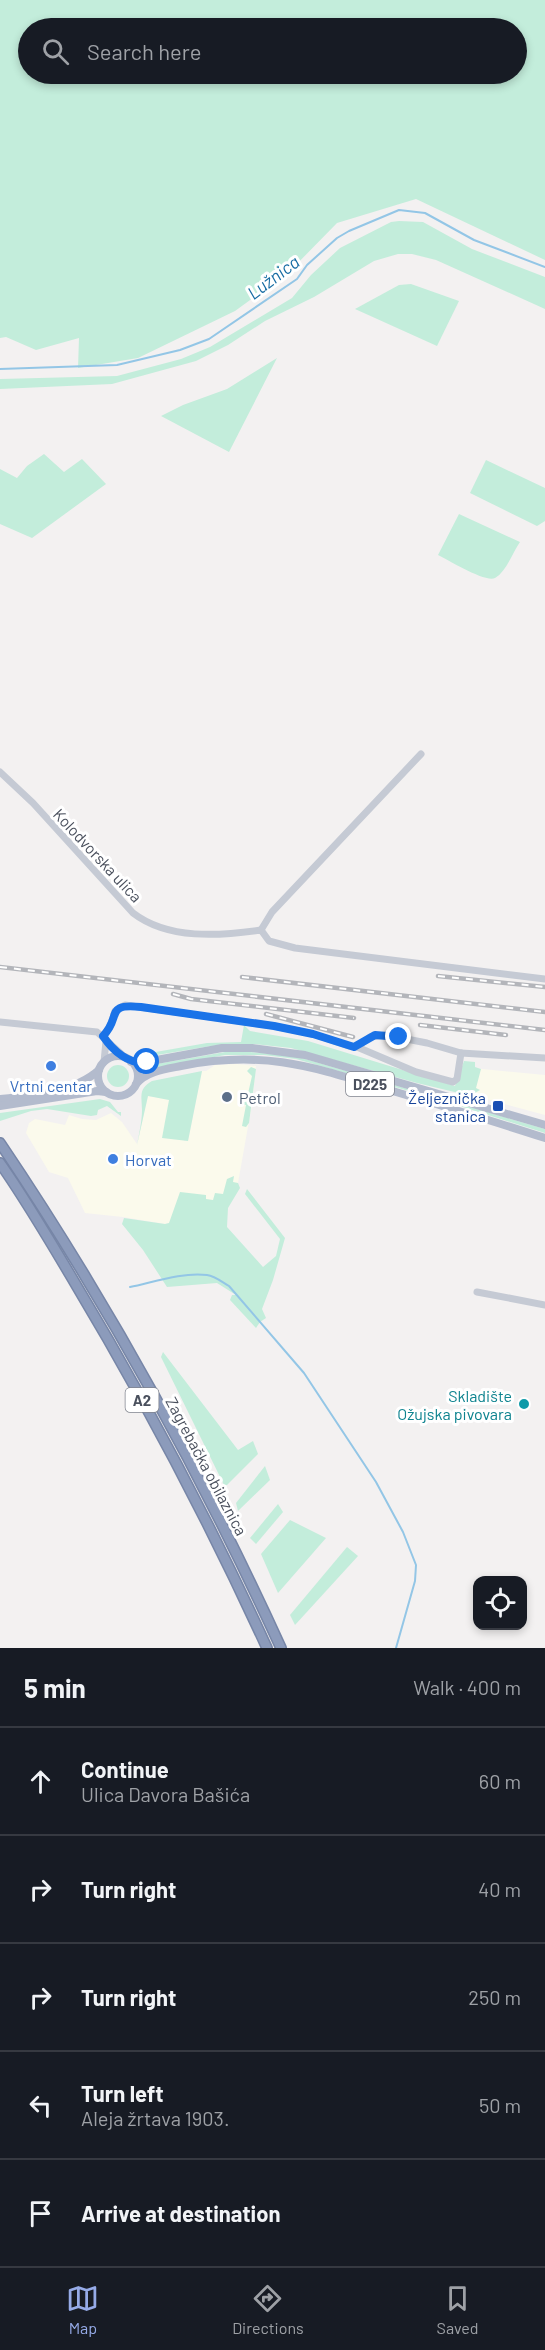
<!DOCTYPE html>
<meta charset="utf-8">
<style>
body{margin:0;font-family:Barlow,sans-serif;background:#20242c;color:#f1f3f6}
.controls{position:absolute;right:18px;bottom:18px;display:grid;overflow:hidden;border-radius:12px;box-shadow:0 3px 9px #0003}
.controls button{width:54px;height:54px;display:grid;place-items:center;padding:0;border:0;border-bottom:2px solid #363941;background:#171b24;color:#f1f3f6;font:30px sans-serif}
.stop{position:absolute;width:18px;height:18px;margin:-14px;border:4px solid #1a73e8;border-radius:50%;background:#fff}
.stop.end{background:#1a73e8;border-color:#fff;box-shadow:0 2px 6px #0008}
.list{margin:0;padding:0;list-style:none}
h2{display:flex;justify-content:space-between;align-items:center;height:78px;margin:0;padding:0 24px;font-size:26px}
h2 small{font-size:20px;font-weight:400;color:#9ea1a6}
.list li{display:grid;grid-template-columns:39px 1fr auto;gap:18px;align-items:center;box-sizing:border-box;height:108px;padding:0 24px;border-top:2px solid #363941}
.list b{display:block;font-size:22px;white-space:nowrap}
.list p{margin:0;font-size:20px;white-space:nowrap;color:#9ea1a6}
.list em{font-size:20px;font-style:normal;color:#9ea1a6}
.icon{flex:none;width:33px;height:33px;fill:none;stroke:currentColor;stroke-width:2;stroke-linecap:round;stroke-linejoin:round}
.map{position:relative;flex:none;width:545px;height:1648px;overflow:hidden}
.search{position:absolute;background:#171b24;box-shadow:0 3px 9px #0003;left:18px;right:18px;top:18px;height:66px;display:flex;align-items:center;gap:15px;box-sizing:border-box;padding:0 21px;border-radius:33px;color:#9ea1a6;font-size:22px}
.sheet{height:618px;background:#171b24}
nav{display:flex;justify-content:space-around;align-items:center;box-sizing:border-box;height:84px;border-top:2px solid #363941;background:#171b24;font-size:16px;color:#9ea1a6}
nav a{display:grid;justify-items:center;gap:3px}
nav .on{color:#96abe8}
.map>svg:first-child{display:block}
</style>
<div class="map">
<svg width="545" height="1648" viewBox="0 0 545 1648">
<rect width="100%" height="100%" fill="#f3f1f1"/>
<g fill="#fbfaec">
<path d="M 237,1064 L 256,1066 L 252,1104 L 238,1183 L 224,1204 L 173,1217 L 169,1223 L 165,1224 L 123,1217 L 85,1213 L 68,1178 L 49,1172 L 26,1133 L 29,1123 L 35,1119 L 65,1125 L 69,1115 L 82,1119 L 96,1120 L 111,1113 L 122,1122 L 137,1144 L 148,1096 L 169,1099 L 184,1141 L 188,1141 L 202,1071 L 206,1071 L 215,1065 Z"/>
<path d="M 462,1067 L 545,1075 L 545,1115 L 456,1091 Z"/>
</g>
<g fill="#c3eddb" fill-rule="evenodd">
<path d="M 0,0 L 545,0 L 545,260 L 416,199 L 337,223 L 290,271 L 235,311 L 138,358 L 78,368 L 79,338 L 36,350 L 6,337 L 0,338 ZM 28,28 L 516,28 L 516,74 L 28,74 Z"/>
<path d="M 399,221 L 423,222 L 472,249 L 545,277 L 545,309 L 436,260 L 412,254 L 398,254 L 374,261 L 314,297 L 265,321 L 228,345 L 196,361 L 112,384 L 0,389 L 0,379 L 117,376 L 181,359 L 210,347 L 292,298 L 311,275 L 340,248 L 391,222 Z"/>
<path d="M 411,284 L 459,301 L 437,346 L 355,309 L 399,285 Z"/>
<path d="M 277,358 L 229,452 L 161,416 L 183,405 L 227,389 Z"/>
<path d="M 44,454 L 64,472 L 82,459 L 106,484 L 32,538 L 0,524 L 0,469 L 17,478 L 27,466 Z"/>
<path d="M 486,460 L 545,488 L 545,521 L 537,526 L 470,493 Z"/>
<path d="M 459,514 L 520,542 C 513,552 506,572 495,578 C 486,583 448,560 438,555 Z"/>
<path d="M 244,1025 L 250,1031 L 308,1041 L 455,1086 L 464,1061 L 475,1062 L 475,1067 L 481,1069 L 476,1088 L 480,1090 L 475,1093 L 467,1095 L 417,1083 L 291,1048 L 253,1044 L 211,1046 L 151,1056 L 150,1053 L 207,1043 L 241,1042 Z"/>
<path d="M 225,1052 L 250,1052 L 295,1056 L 545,1129 L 545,1133 L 444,1101 L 296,1059 L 264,1055 L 225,1055 L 152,1069 L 151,1065 Z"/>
<circle cx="118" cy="1076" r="11"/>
<path d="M 251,1067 L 256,1069 L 249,1123 L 246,1127 L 242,1126 L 246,1105 L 241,1104 L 242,1098 L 247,1098 L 252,1076 L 247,1071 Z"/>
<path d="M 202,1071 L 188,1141 L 162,1138 L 169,1100 L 148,1096 L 137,1145 C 139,1134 142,1121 142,1110 C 142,1096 138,1089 152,1081 Z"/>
<path d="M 100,1099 L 110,1102 L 118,1112 L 121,1112 L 121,1116 L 107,1106 L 98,1110 L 97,1115 L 91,1116 L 47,1109 L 31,1111 L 0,1121 L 0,1113 Z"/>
<path d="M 234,1176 L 233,1182 L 238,1183 L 240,1188 L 228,1208 L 227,1227 L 263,1267 L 276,1256 L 280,1239 L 245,1194 L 247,1189 L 285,1238 L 273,1280 L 262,1309 L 266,1318 L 260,1322 L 256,1328 L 230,1300 L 232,1295 L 236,1295 L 217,1283 L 167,1287 L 143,1250 L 122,1224 L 124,1218 L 165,1224 L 169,1223 L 180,1192 L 206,1195 L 206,1199 L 213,1200 L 215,1193 L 223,1194 L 227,1179 Z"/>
<path d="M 163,1352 L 238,1450 L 253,1441 L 258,1454 L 227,1485 L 224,1485 L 161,1357 Z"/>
<path d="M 265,1466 L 270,1480 L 238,1511 L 236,1503 Z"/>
<path d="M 278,1504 L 283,1512 L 256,1544 L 250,1538 Z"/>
<path d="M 290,1520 L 326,1538 L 278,1593 L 261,1554 Z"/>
<path d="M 347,1547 L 358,1556 L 295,1625 L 290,1615 Z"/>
</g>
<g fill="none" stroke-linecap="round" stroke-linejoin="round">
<g stroke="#93c6e6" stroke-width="2">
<path d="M 0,369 L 117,365 L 180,350 L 209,339 L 297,279 L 307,265 L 337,238 L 349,231 L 399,210 L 425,213 L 474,240 L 545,267"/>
<path d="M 130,1287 C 154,1282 182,1272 207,1275 C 215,1276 222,1282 229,1286 L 304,1373 L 376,1482 L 403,1532 L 416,1565 L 415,1581 L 396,1648"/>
</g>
<g stroke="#7786a7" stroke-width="12">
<g id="highway">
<path d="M 0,1143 C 108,1303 201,1473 281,1648"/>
<path d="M 0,1163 C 26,1200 49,1239 72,1278 C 144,1398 209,1521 267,1648"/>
</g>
</g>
<g stroke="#c5cad4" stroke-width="7">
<path d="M 0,772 L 33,803 L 133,913 C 168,940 220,936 261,930 L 269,941 L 295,948 L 545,979"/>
<path d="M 261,930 L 272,912 L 421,754"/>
<path d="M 0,1022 L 97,1032 L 127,1059"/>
<path d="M 103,1036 L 110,1027 L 115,1011 L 125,1005 L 274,1026 L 313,1034 L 349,1046 L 357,1047 L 416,1072 L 453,1082 L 457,1079 L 461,1053"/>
<path d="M 357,1047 L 370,1037 L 386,1035 L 427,1043 L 461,1053 L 545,1058"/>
<path d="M 104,1062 L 106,1041"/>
<path d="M 477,1292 L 545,1305"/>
</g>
<g stroke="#b3bbcd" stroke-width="8">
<circle cx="118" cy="1076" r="20"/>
<path d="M 131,1062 L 140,1063 L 222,1048 L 252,1048 L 305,1055 L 545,1125"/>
<path d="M 136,1084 C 147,1071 166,1069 181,1066 C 267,1049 316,1068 396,1092 C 446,1107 496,1122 545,1138"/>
<path d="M 0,1099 C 32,1096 75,1092 99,1070"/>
<path d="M 0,1106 L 97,1091 L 106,1092"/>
</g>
<use href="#highway" stroke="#8c9bbb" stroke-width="9"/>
<g stroke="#b3b5ba" stroke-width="4.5">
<g id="rail">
<path d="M 0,967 L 545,1030"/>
<path d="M 438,976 L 545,987"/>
<path d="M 242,977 L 545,1012"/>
<path d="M 173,994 L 191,999 L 354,1018"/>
<path d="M 266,1014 L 353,1037"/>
<path d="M 420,1025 L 506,1035"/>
</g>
</g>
<use href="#rail" stroke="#fff" stroke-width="2" stroke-dasharray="7" stroke-linecap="butt"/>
</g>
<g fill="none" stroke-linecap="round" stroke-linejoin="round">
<path stroke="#1a73e8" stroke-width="8" d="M 147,1062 C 129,1065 113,1051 103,1036 C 122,1017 104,1003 141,1007 L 274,1026 L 313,1034 L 354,1047 L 375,1035 L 399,1037"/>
</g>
<g fill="#3f7fe0" stroke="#fff" stroke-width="2">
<circle cx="51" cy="1066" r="6"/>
<circle cx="113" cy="1159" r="6"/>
</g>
<circle fill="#5c6f8a" stroke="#fff" stroke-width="2" cx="227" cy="1097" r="6"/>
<rect fill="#1a4fb4" stroke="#fff" stroke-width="2" x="492" y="1100" width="12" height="12" rx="3"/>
<circle fill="#0f9aa8" stroke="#fff" stroke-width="2" cx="524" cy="1404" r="6"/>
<g text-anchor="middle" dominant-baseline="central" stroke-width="6" stroke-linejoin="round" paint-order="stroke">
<g fill="#fff" stroke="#80848e" stroke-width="1.5">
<rect x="346" y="1072" width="48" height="24" rx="4.5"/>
<rect x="125.5" y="1388" width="33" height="24" rx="4.5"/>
</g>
<g font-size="15" font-weight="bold" fill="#4a505d">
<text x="370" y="1084">D225</text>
<text x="142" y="1400">A2</text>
</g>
<g font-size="16" fill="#4a505d" stroke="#fff">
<text transform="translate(98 855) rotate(47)">Kolodvorska ulica</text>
<text transform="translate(207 1466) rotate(62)">Zagrebačka obilaznica</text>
</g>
<g font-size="16" fill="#366cbe" stroke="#fff">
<text x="51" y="1085">Vrtni centar</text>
<text x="125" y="1159" text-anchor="start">Horvat</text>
</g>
<g font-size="16" fill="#4e5e75" stroke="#fff" text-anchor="start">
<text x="239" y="1097">Petrol</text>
</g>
<g font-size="16" fill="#164399" stroke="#fff" text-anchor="end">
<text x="486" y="1097">Željeznička<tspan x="486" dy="18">stanica</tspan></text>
</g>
<g font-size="16" fill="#0d838f" stroke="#fff" text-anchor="end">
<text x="512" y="1395">Skladište<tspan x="512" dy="18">Ožujska pivovara</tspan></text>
</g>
<g font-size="18" font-style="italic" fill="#176ca3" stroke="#fff">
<text transform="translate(273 277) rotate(-37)">Lužnica</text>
</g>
</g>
</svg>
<div class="controls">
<button><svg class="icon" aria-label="locate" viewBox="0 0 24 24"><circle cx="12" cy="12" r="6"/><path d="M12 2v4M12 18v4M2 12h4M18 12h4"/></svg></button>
</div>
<div class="stop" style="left:147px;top:1062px"></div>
<div class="stop end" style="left:399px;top:1037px"></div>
<div class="search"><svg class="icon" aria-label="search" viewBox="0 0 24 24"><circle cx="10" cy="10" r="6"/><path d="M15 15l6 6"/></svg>Search here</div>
</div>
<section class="sheet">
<h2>5 min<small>Walk · 400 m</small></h2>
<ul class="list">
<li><svg class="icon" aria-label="ahead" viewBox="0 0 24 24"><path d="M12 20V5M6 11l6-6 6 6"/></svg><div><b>Continue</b><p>Ulica Davora Bašića</p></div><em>60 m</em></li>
<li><svg class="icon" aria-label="right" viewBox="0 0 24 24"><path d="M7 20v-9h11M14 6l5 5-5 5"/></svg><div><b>Turn right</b></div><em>40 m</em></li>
<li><svg class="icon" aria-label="right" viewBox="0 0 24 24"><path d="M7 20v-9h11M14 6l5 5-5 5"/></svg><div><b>Turn right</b></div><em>250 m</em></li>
<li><svg class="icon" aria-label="left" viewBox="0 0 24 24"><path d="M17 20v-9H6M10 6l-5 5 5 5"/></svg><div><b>Turn left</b><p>Aleja žrtava 1903.</p></div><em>50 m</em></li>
<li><svg class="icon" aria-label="arrive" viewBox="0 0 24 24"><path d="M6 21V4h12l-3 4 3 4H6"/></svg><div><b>Arrive at destination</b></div></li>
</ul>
</section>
<nav>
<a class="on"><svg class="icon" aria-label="map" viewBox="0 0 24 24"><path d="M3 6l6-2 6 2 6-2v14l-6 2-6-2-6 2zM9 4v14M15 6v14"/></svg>Map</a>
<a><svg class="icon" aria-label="directions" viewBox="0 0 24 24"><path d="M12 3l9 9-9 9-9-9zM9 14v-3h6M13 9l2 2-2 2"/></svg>Directions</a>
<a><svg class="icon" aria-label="saved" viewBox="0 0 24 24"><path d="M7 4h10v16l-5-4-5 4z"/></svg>Saved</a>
</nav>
